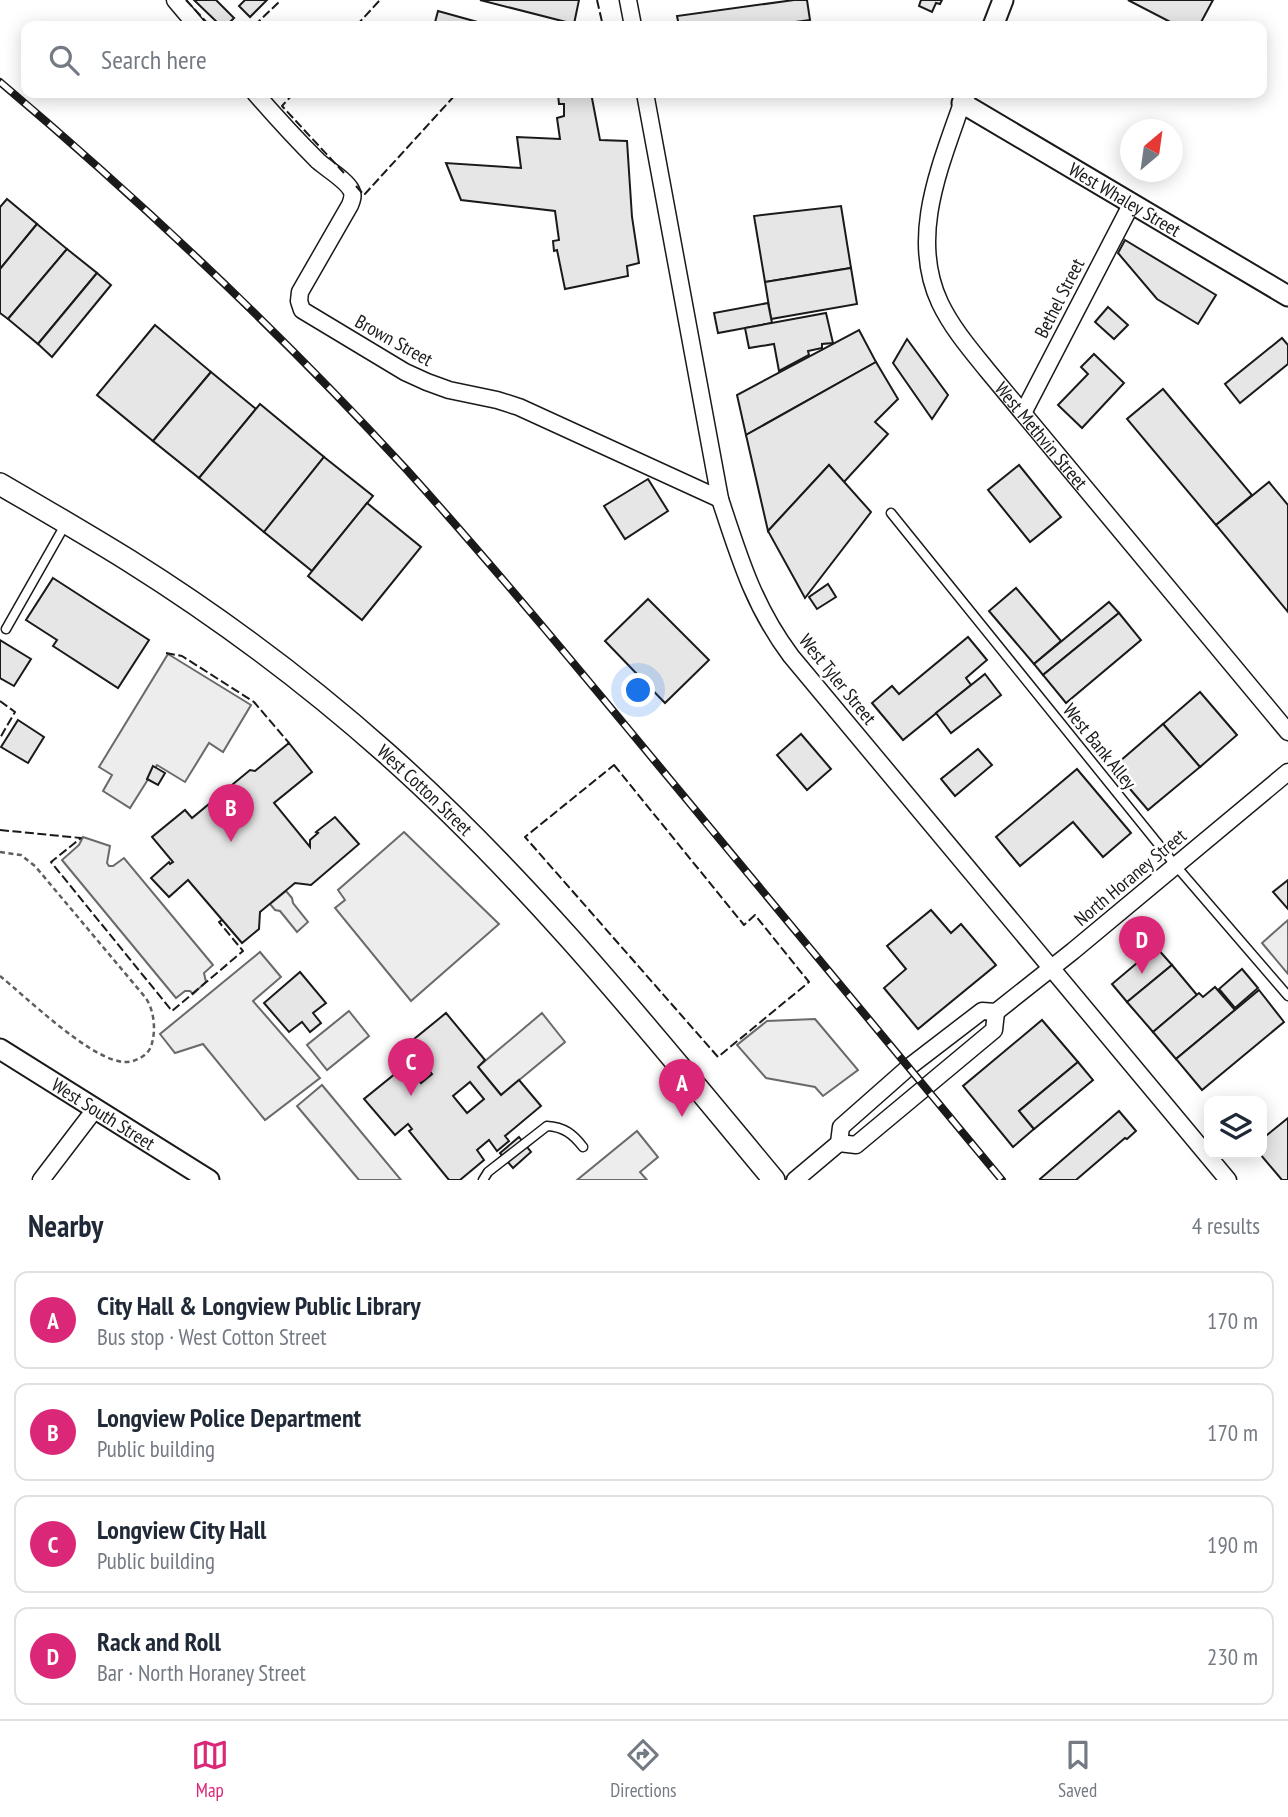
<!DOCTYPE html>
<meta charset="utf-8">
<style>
body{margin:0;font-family:"PT Sans Narrow",sans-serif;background:#f6f6f7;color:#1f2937}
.controls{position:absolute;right:21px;bottom:21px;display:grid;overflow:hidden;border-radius:14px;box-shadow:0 4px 18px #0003}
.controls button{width:63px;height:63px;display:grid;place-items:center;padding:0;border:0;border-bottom:2px solid #e0e1e3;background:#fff;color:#1f2937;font:35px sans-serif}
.compass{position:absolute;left:1120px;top:119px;width:63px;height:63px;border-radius:50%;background:#fff;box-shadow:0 4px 18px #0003;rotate:29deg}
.you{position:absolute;left:639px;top:691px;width:24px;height:24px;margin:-18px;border:5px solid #fff;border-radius:50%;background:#1a73e8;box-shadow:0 0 0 10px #1a73e833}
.badge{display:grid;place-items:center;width:46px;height:46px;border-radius:50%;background:#db2777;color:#fff;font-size:23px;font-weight:700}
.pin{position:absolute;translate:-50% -58px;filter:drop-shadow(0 2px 4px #0008)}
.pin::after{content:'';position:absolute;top:37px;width:24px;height:21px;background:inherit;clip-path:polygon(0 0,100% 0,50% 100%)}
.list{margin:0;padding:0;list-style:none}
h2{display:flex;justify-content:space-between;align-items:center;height:91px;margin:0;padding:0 28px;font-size:30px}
h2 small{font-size:23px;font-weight:400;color:#747a83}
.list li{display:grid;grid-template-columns:46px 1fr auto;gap:21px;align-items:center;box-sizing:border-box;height:98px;margin:0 14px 14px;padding:0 14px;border:2px solid #e0e1e3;border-radius:14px}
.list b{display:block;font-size:26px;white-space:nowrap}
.list p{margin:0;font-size:23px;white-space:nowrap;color:#747a83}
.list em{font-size:23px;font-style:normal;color:#747a83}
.icon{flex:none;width:38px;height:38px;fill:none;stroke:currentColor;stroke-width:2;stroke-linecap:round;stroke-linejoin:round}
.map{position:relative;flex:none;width:1288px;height:1180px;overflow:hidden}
.search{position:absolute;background:#fff;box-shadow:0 4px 18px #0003;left:21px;right:21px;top:21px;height:77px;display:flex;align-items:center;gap:18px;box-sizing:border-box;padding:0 24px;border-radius:14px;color:#747a83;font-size:26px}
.sheet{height:539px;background:#fff}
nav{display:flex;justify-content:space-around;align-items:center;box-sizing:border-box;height:98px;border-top:2px solid #e0e1e3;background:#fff;font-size:19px;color:#747a83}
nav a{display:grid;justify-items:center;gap:4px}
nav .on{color:#db2777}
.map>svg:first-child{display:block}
</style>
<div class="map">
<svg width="1288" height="1180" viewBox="0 0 1288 1180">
<rect width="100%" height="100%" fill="#fff"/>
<g fill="#ededed" stroke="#6a6a6a" stroke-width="2">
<path d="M 168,654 L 251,705 L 223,752 L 209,743 L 185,782 L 157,765 L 130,808 L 103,791 L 112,775 L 99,767 Z"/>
<path d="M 404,832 L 499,924 L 411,1001 L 335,908 L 345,900 L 338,890 Z"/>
<path d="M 83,837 L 110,846 L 107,863 L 109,866 L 113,866 L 124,858 L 213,965 L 204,973 L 206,982 L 193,994 L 190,991 L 185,991 L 176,998 L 62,860 L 79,845 Z"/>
<path d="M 286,891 L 292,898 L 293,903 L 308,922 L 297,932 L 280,911 L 275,910 L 270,904 Z"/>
<path d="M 1288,920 L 1288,974 L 1262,943 Z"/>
<path d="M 260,952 L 281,977 L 253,1001 L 320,1078 L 265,1120 L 203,1044 L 175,1053 L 160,1034 Z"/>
<path d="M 349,1011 L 369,1036 L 327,1070 L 307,1045 Z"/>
<path d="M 542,1013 L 565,1042 L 501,1095 L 478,1067 Z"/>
<path d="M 815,1019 L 858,1070 L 823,1096 L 815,1087 L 766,1078 L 737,1045 L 767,1021 Z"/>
<path d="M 322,1085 L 401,1180 L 359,1180 L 297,1106 Z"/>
<path d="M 637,1131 L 658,1157 L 640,1172 L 647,1180 L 577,1180 Z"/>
</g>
<g fill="#e6e6e6" stroke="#1a1a1a" stroke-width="2" fill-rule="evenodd">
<path d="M 194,0 L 216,0 L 234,18 L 226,26 L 221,26 Z"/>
<path d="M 245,0 L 267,0 L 250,17 L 239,6 Z"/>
<path d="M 480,0 L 579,0 L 574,24 Z"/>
<path d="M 794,0 L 807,0 L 810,20 L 766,26 L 679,26 L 677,16 Z"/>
<path d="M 921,0 L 942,0 L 940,4 L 936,3 L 932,12 L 919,6 Z"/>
<path d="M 1128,0 L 1213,0 L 1199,26 L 1178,26 Z"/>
<path d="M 438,11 L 492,26 L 434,26 Z"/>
<path d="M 565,93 L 591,93 L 600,140 L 627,141 L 632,217 L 639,263 L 627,266 L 628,276 L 565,289 L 557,250 L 554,251 L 553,241 L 559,240 L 555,211 L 461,200 L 446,163 L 521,168 L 517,137 L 560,139 L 557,118 L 564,116 L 564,104 L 559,104 L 558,94 Z"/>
<path d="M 7,199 L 37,224 L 0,269 L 0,207 Z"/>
<path d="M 841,206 L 851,268 L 765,282 L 754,216 Z"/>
<path d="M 37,224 L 67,249 L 8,319 L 0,313 L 0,269 Z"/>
<path d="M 1125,240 L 1216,295 L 1198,324 L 1157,299 L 1118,253 Z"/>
<path d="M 67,249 L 97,273 L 38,344 L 8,319 Z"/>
<path d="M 851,268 L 857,304 L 771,319 L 765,282 Z"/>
<path d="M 97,273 L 111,285 L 52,357 L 38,344 Z"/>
<path d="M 768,303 L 772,323 L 718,333 L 714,313 Z"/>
<path d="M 1108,307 L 1128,325 L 1114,339 L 1095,322 Z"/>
<path d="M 826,313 L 833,343 L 822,344 L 822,348 L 808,351 L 809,355 L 779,371 L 774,344 L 749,348 L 745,328 Z"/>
<path d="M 155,325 L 211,372 L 153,441 L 97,395 Z"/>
<path d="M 859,330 L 876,362 L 746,435 L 737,395 Z"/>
<path d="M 1282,338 L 1288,345 L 1288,364 L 1240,403 L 1225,384 Z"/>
<path d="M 907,339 L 948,395 L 932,419 L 893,363 Z"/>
<path d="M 1094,354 L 1124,383 L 1082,428 L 1058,405 L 1088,374 L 1081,367 Z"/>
<path d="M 876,362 L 898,399 L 875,422 L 888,434 L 844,482 L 829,465 L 768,531 L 746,435 Z"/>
<path d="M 211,372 L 256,409 L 199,478 L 153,441 Z"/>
<path d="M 1163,389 L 1252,495 L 1216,525 L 1127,419 Z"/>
<path d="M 260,404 L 324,457 L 264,532 L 199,478 Z"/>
<path d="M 324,457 L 373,496 L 312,571 L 264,532 Z"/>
<path d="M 829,465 L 871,512 L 805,598 L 768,531 Z"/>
<path d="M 1019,465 L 1061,517 L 1030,542 L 988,490 Z"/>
<path d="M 648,479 L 668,511 L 625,539 L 604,506 Z"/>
<path d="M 1269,482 L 1288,505 L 1288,612 L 1216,525 Z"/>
<path d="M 367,503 L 421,547 L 362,620 L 308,576 Z"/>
<path d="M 53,578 L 149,640 L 118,688 L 53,646 L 57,640 L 26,620 Z"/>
<path d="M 828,584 L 836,597 L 817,609 L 809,597 Z"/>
<path d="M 1016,588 L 1061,641 L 1034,664 L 989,611 Z"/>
<path d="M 648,599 L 709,660 L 665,703 L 605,641 Z"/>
<path d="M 1109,602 L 1119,613 L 1043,675 L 1034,664 Z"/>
<path d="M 1119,613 L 1141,640 L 1066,703 L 1043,675 Z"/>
<path d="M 968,637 L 987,660 L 966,678 L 971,685 L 903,740 L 872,703 L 892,686 L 899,694 Z"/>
<path d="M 0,640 L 31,659 L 14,686 L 0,678 Z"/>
<path d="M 985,674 L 1001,695 L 951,733 L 936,713 Z"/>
<path d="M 1200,692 L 1237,735 L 1200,767 L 1163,724 Z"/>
<path d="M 18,720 L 44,737 L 28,763 L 1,747 Z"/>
<path d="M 1163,724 L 1200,767 L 1148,810 L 1112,768 Z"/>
<path d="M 801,734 L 831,769 L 807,790 L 777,755 Z"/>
<path d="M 289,743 L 312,772 L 274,803 L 310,847 L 310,840 L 318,833 L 316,832 L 335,817 L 359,844 L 311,885 L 295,883 L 260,912 L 259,929 L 242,943 L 188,880 L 169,897 L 151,878 L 169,862 L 170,864 L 173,862 L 152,837 L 185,810 L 192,818 L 250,770 L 255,771 Z"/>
<path d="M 978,749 L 992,765 L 955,796 L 941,779 Z"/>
<path d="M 153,766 L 165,773 L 158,785 L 147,779 Z"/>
<path d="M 1077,769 L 1131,833 L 1103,857 L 1073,822 L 1020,866 L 996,837 Z"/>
<path d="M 1288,880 L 1288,909 L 1273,892 Z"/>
<path d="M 931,910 L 951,933 L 961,924 L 996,965 L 918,1029 L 884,988 L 906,969 L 887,946 Z"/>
<path d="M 1156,947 L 1172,965 L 1127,1002 L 1112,984 Z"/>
<path d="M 1172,965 L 1197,995 L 1153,1032 L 1127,1002 Z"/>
<path d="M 1242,969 L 1258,988 L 1235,1008 L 1219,989 Z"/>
<path d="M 300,972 L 326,1003 L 313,1013 L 321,1023 L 310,1032 L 302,1022 L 289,1032 L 264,1003 Z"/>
<path d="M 1215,987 L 1235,1010 L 1176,1059 L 1153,1032 L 1199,993 L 1203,997 Z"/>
<path d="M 1259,990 L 1284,1022 L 1202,1090 L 1176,1059 Z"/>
<path d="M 446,1013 L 485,1060 L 478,1067 L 501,1095 L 519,1080 L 541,1106 L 505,1136 L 509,1141 L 497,1151 L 489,1140 L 477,1150 L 484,1160 L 460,1180 L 449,1180 L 409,1131 L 412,1129 L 408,1124 L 395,1135 L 364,1099 L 406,1065 L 421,1083 L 432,1074 L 408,1044 ZM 470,1082 L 484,1099 L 467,1113 L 453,1096 Z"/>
<path d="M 1042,1020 L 1078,1062 L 1019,1111 L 1034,1129 L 1013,1147 L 963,1086 Z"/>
<path d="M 1078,1062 L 1093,1080 L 1034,1129 L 1019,1111 Z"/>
<path d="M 1119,1111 L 1136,1131 L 1127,1139 L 1125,1138 L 1076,1180 L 1041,1180 L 1040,1179 Z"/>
<path d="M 1288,1118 L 1288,1180 L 1282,1180 L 1260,1154 L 1262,1154 L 1262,1139 Z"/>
<path d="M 519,1137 L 531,1152 L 513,1168 L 500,1153 Z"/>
</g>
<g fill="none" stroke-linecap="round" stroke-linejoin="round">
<g stroke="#1a1a1a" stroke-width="11">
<g id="service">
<path d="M 891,513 L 1176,866 L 1288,996"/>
<path d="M 6,629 L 65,525"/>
<path d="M 483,1180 L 488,1172 L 547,1126 C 564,1127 573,1134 583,1147"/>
</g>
</g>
<g stroke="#1a1a1a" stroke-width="19">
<g id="minor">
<path d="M 175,0 L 197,26"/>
<path d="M 628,0 L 633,26"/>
<path d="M 255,93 C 275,116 296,139 318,161 C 327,169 346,180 351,190 C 354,195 352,200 350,205 L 300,292 L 299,301 L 302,310 L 405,372 L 427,382 L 449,390 L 497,400 L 519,407 L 720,499"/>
<path d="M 645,93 L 720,499 C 739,557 754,607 791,656 L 1228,1180"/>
<path id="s1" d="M 962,103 C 940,167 909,237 940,303 C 952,328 970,349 987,370 L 1288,732"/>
<path d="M 1023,413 L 1132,203"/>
<path d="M 839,1143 L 856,1145 L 994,1030 L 996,1012"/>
<path d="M 41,1180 L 96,1108"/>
<path d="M 795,1180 L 839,1143 L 841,1127 L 909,1067 L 982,1011 L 996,1012 L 1073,951 L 1288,772"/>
</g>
</g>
<g stroke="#1a1a1a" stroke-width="23">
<g id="tertiary">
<path d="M 993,26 L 1003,0"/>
<path id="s2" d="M 966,93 L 962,103 L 1288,296"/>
<path id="s3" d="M 0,1049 L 209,1180"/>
</g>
</g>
<g stroke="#1a1a1a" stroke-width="24">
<g id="secondary">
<path id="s4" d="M 0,484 C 43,509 86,534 128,560 C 219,617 306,682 386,753 C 531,882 651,1032 774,1180"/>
</g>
</g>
<path stroke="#5f5f5f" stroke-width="2.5" stroke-dasharray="5 3.5" stroke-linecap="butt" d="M 0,852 L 21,855 L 35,866 L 145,997 C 154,1009 156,1029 152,1043 C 151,1050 145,1056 138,1059 C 132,1062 125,1063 118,1061 C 85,1054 27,998 0,976"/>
<use href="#service" stroke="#fff" stroke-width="8"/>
<use href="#minor" stroke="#fff" stroke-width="16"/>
<use href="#tertiary" stroke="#fff" stroke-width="19"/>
<use href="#secondary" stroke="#fff" stroke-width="21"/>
<g stroke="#1a1a1a" stroke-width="8">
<path id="rail" d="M 0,82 C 143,203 279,331 406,469 C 496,569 582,673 668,777 C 779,911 891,1046 1002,1180"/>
</g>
<use href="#rail" stroke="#fff" stroke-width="5" stroke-dasharray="16" stroke-linecap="butt"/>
<g stroke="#1a1a1a" stroke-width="2" stroke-dasharray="9 3.5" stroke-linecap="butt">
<path d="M 186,0 L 210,26"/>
<path d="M 597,0 L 603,26"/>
<path d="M 254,26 L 281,0"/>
<path d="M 356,26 L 380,0"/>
<path d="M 294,93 L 282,106 L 344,173"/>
<path d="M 356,186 L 364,195 L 457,93"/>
<path d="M 166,653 L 182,656 L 254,702 L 289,743"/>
<path d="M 0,701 L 15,712 L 0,738"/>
<path d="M 614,765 L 744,925 L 755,915 L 809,982 L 718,1057 L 525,837 Z"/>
<path d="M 0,830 L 81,838 L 51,862 L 172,1011 L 243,951 L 219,922 L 222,920"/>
</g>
</g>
<g text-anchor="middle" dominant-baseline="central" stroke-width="5" stroke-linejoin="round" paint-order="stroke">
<g font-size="19" fill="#1a1a1a" stroke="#fff">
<text stroke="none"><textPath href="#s2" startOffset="200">West Whaley Street</textPath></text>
<text transform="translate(1059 298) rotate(-63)">Bethel Street</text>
<text transform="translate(394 340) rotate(29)">Brown Street</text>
<text stroke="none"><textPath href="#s1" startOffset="374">West Methvin Street</textPath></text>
<text transform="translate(838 679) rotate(51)">West Tyler Street</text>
<text transform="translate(1100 746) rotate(51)">West Bank Alley</text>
<text stroke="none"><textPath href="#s4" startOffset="525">West Cotton Street</textPath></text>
<text transform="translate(1130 877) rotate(-40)">North Horaney Street</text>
<text stroke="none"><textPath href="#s3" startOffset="122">West South Street</textPath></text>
</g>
</g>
</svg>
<div class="controls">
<button><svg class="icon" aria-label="layers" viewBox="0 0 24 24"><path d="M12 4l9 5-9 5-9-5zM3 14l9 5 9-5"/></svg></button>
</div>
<svg class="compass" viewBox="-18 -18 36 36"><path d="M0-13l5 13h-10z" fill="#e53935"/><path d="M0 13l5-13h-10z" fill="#747a83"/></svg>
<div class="you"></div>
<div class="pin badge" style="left:682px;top:1117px">A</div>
<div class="pin badge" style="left:231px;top:842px">B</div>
<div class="pin badge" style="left:411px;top:1096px">C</div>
<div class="pin badge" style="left:1142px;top:974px">D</div>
<div class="search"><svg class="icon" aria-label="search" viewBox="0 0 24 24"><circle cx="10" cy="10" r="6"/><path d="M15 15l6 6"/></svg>Search here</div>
</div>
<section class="sheet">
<h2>Nearby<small>4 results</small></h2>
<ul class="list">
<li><span class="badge">A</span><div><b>City Hall &amp; Longview Public Library</b><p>Bus stop · West Cotton Street</p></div><em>170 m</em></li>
<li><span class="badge">B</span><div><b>Longview Police Department</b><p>Public building</p></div><em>170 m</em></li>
<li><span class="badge">C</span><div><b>Longview City Hall</b><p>Public building</p></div><em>190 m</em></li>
<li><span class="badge">D</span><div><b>Rack and Roll</b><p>Bar · North Horaney Street</p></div><em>230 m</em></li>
</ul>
</section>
<nav>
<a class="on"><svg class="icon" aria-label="map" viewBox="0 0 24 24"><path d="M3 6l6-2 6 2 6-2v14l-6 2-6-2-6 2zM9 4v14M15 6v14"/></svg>Map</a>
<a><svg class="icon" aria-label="directions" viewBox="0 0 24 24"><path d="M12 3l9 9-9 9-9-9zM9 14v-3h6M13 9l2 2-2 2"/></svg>Directions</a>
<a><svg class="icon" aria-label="saved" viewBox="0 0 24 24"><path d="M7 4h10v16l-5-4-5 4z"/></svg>Saved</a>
</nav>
